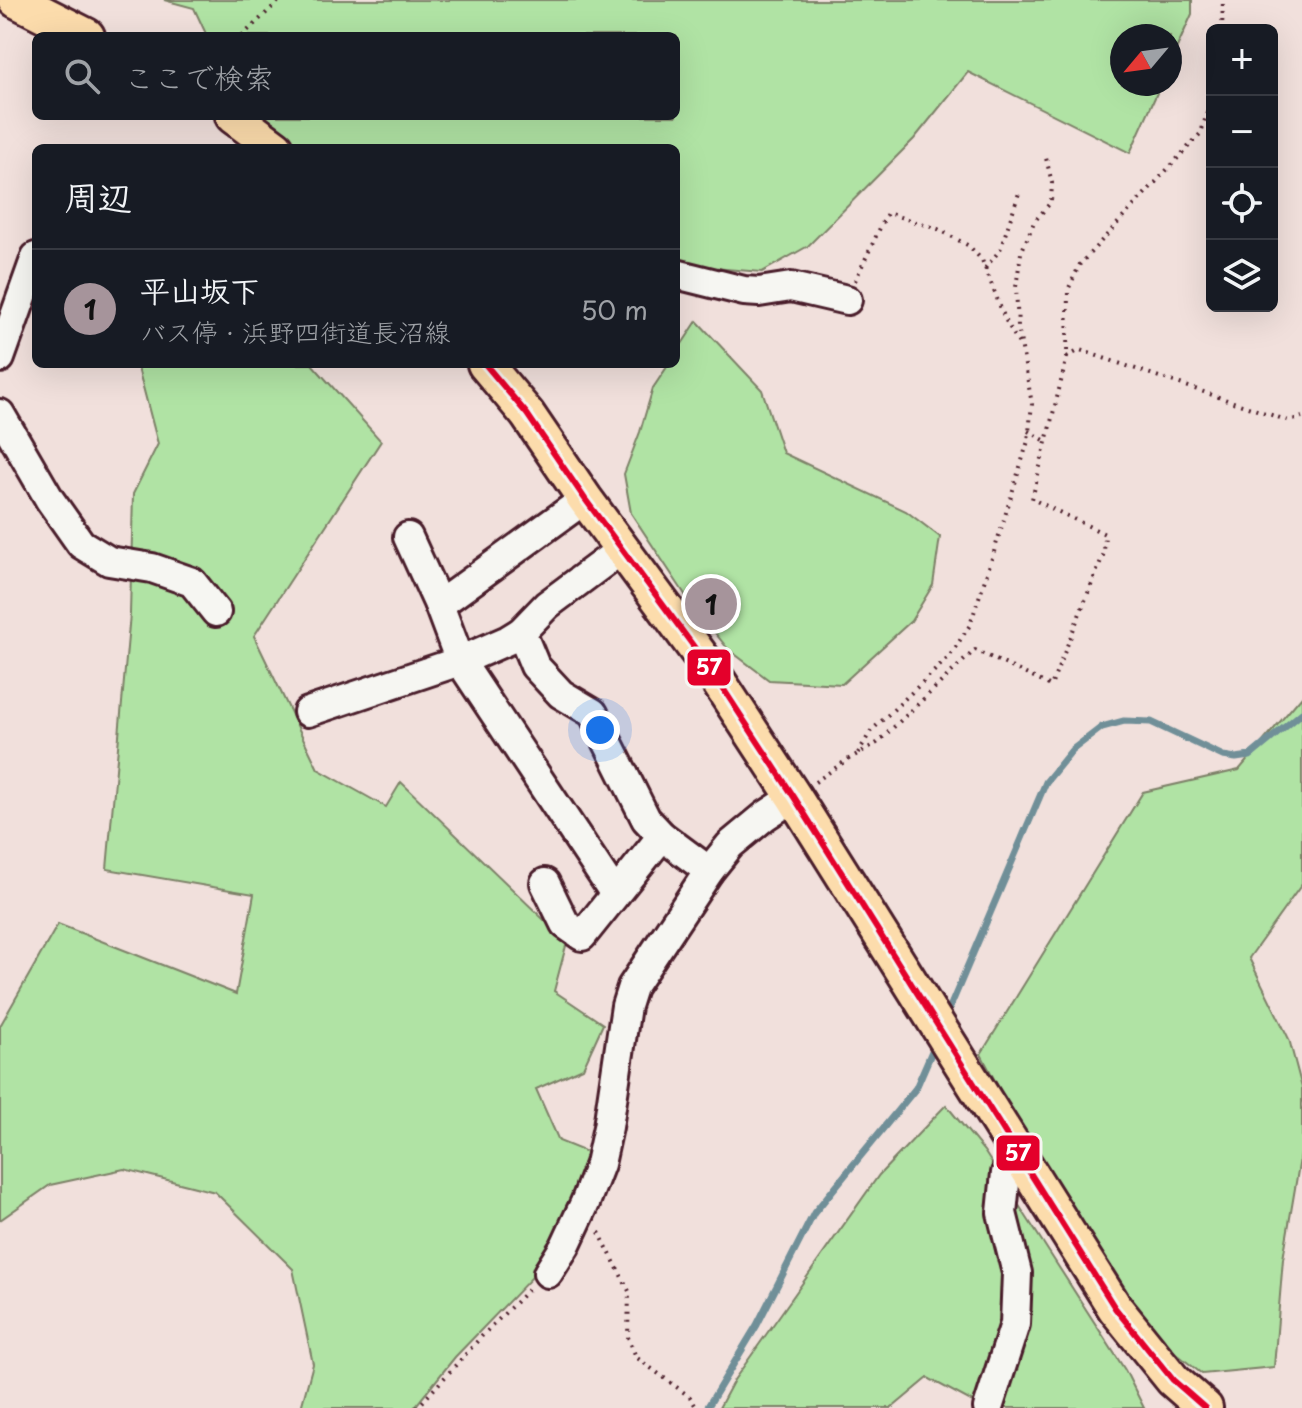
<!DOCTYPE html>
<html lang="ja">
<meta charset="utf-8">
<style>
body{margin:0;font-family:"Playpen Sans","Klee One",sans-serif;background:#242831;color:#f1f3f6}
.controls{position:absolute;right:24px;top:24px;display:grid;overflow:hidden;border-radius:12px;box-shadow:0 8px 32px #0002}
.controls button{width:72px;height:72px;display:grid;place-items:center;padding:0;border:0;border-bottom:2px solid #363941;background:#171b24;color:#f1f3f6;font:40px sans-serif}
.compass{position:absolute;left:1110px;top:24px;width:72px;height:72px;border-radius:50%;background:#171b24;box-shadow:0 8px 32px #0002;rotate:241deg}
.you{position:absolute;left:600px;top:730px;width:28px;height:28px;margin:-20px;border:6px solid #fff;border-radius:50%;background:#1a73e8;box-shadow:0 0 0 12px #1a73e833}
.badge{display:grid;place-items:center;width:52px;height:52px;border-radius:50%;background:#a6949b;color:#111;font-size:26px;font-weight:700}
.pin{position:absolute;translate:-50% -50%;border:4px solid #fff;box-shadow:0 2px 8px #0006}
.list{margin:0;padding:0;list-style:none}
h2{display:flex;justify-content:space-between;align-items:center;height:104px;margin:0;padding:0 32px;font-size:34px}
h2 small{font-size:26px;font-weight:400;color:#9ea1a6}
.list li{display:grid;grid-template-columns:52px 1fr auto;gap:24px;align-items:center;box-sizing:border-box;height:120px;padding:0 32px;border-top:2px solid #363941}
.list b{display:block;font-size:30px;white-space:nowrap}
.list p{margin:0;font-size:26px;white-space:nowrap;color:#9ea1a6}
.list em{font-size:26px;font-style:normal;color:#9ea1a6}
.icon{flex:none;width:44px;height:44px;fill:none;stroke:currentColor;stroke-width:2;stroke-linecap:round;stroke-linejoin:round}
.map{position:relative;flex:none;width:1302px;height:1408px;overflow:hidden}
.search{position:absolute;background:#171b24;box-shadow:0 8px 32px #0002;left:32px;top:32px;width:648px;height:88px;display:flex;align-items:center;gap:20px;box-sizing:border-box;padding:0 28px;border-radius:12px;color:#9ea1a6;font-size:30px}
.panel{position:absolute;background:#171b24;box-shadow:0 8px 32px #0002;left:32px;top:144px;width:648px;height:224px;border-radius:12px}
.map>svg:first-child{display:block}
</style>
<div class="map">
<svg width="1302" height="1408" viewBox="0 0 1302 1408">
<rect width="100%" height="100%" fill="#f1e0dc"/>
<filter id="ink" filterUnits="userSpaceOnUse"><feTurbulence type="fractalNoise" baseFrequency=".0125" numOctaves="2"/><feDisplacementMap in="SourceGraphic" scale="16" xChannelSelector="R" yChannelSelector="G"/><feConvolveMatrix kernelMatrix="1 2 1 2 8 2 1 2 1" color-interpolation-filters="sRGB"/></filter>
<g filter="url(#ink)">
<g fill="#b0e3a4" stroke="#7d8168" stroke-width="2">
<path d="M 164,0 L 1192,0 L 1192,14 L 1170,63 L 1170,36 L 1122,36 L 1122,84 L 1161,84 L 1130,153 L 968,72 L 914,139 L 808,246 L 762,272 L 676,265 L 676,148 L 281,148 L 248,116 L 676,116 L 676,36 L 207,36 L 194,8 Z"/>
<path d="M 697,321 L 762,390 L 783,453 L 906,511 L 940,537 L 933,585 L 911,621 L 842,684 L 769,680 L 728,649 L 688,599 L 631,513 L 624,474 L 640,432 L 653,388 L 669,364 L 676,364 L 676,353 Z"/>
<path d="M 137,364 L 312,364 L 381,441 L 254,636 L 318,769 L 386,807 L 401,782 L 567,942 L 554,991 L 603,1024 L 583,1068 L 536,1089 L 559,1141 L 589,1153 L 562,1246 L 455,1357 L 414,1408 L 301,1408 L 313,1364 L 293,1269 L 215,1192 L 124,1169 L 50,1185 L 0,1220 L 0,1026 L 58,924 L 236,994 L 254,894 L 107,869 L 130,614 L 133,494 L 158,444 Z"/>
<path d="M 1302,696 L 1302,884 L 1249,958 L 1289,1039 L 1302,1088 L 1302,1147 L 1283,1259 L 1274,1367 L 1202,1374 L 1133,1319 L 1084,1250 L 981,1054 L 1143,792 L 1239,770 Z"/>
<path d="M 946,1105 L 984,1151 L 1125,1370 L 1144,1408 L 984,1408 L 928,1378 L 892,1408 L 719,1408 L 734,1380 L 879,1175 Z"/>
</g>
<g fill="none" stroke-linecap="round" stroke-linejoin="round">
<g stroke="#708f98" stroke-width="7">
<path d="M 945,1019 L 1046,782 L 1072,750 L 1102,727 L 1124,721 L 1151,722 L 1223,756 L 1236,758 L 1250,756 L 1302,713"/>
<path d="M 707,1408 L 757,1325 L 814,1213 L 916,1088 L 936,1042"/>
</g>
<g stroke="#4a1f2b" stroke-width="34">
<g id="minor">
<path d="M 676,274 L 744,291 L 759,292 L 791,287 L 847,300"/>
<path d="M 0,358 L 36,257"/>
<path d="M 0,414 L 50,500 L 81,544 L 109,561 L 152,568 L 192,582 L 216,612"/>
<path d="M 408,537 L 439,605 L 460,661 L 615,894"/>
<path d="M 439,605 L 585,499"/>
<path d="M 521,632 L 535,666 L 561,694 L 593,713 L 646,819 L 662,836 L 709,871"/>
<path d="M 308,712 L 460,661 L 508,640 L 521,632 L 547,605 L 622,549"/>
<path d="M 545,883 L 565,924 L 582,936 L 662,836"/>
<path d="M 548,1273 L 565,1246 L 585,1203 L 600,1164 L 608,1127 L 626,1006 L 632,987 L 709,871 L 730,845 L 765,816 L 794,797"/>
<path d="M 988,1408 L 1015,1324 L 1017,1273 L 1002,1213 L 1006,1173 L 1019,1155"/>
</g>
</g>
<g stroke="#4a1f2b" stroke-width="40">
<g id="major">
<path d="M 16,0 L 87,36"/>
<path d="M 233,116 L 276,148"/>
<path d="M 485,364 L 527,414 L 585,499 L 711,670 L 794,797 L 1115,1308 L 1173,1380 L 1205,1408"/>
</g>
</g>
<g stroke="#4a1f2b" stroke-width="4" stroke-dasharray="2 6" stroke-linecap="butt">
<path d="M 1222,30 L 1223,0"/>
<path d="M 242,36 L 280,0"/>
<path d="M 985,268 L 1000,250 L 1019,193"/>
<path d="M 855,281 L 887,213 L 938,229 L 969,246 L 982,260 L 1005,319 L 1019,344"/>
<path d="M 1067,357 L 1080,350 L 1289,421 L 1302,417"/>
<path d="M 1028,431 L 1046,441"/>
<path d="M 858,753 L 871,731 L 949,657 L 970,625 L 993,555 L 1028,441 L 1032,404 L 1018,327 L 1016,287 L 1021,253 L 1034,222 L 1051,202 L 1052,183 L 1046,158"/>
<path d="M 815,782 L 847,760 L 877,743 L 975,650 L 1051,686 L 1104,553 L 1105,534 L 1032,499 L 1067,357 L 1068,290 L 1080,264 L 1201,133 L 1212,96"/>
<path d="M 599,1232 L 629,1291 L 628,1337 L 636,1357 L 690,1397 L 695,1405 L 695,1408"/>
<path d="M 417,1408 L 482,1336 L 531,1287"/>
</g>
<use href="#minor" stroke="#f6f6f2" stroke-width="28"/>
<use href="#major" stroke="#fcdcac" stroke-width="34"/>
<g stroke="#f6f6f2" stroke-width="12">
<path id="bus-1" d="M 485,364 L 527,414 L 585,499 L 711,670 L 794,797 L 1115,1308 L 1173,1380 L 1205,1408"/>
</g>
<use href="#bus-1" stroke="#e4002b" stroke-width="6"/>
</g>
</g>
<g stroke="#f6f6f2" stroke-width="3">
<rect x="686" y="648" width="46" height="39" rx="8" fill="#e4002b"/>
<rect x="995" y="1134" width="46" height="38" rx="8" fill="#e4002b"/>
</g>
<g font-size="22" text-anchor="middle" font-weight="bold" fill="#fff">
<text x="709" y="675">57</text>
<text x="1018" y="1161">57</text>
</g>
</svg>
<div class="controls">
<button>+</button>
<button>−</button>
<button><svg class="icon" aria-label="locate" viewBox="0 0 24 24"><circle cx="12" cy="12" r="6"/><path d="M12 2v4M12 18v4M2 12h4M18 12h4"/></svg></button>
<button><svg class="icon" aria-label="layers" viewBox="0 0 24 24"><path d="M12 4l9 5-9 5-9-5zM3 14l9 5 9-5"/></svg></button>
</div>
<svg class="compass" viewBox="-18 -18 36 36"><path d="M0-13l5 13h-10z" fill="#e53935"/><path d="M0 13l5-13h-10z" fill="#9ea1a6"/></svg>
<div class="you"></div>
<div class="pin badge" style="left:711px;top:604px">1</div>
<div class="search"><svg class="icon" aria-label="search" viewBox="0 0 24 24"><circle cx="10" cy="10" r="6"/><path d="M15 15l6 6"/></svg>ここで検索</div>
<section class="panel">
<h2>周辺<small></small></h2>
<ul class="list">
<li><span class="badge">1</span><div><b>平山坂下</b><p>バス停 · 浜野四街道長沼線</p></div><em>50 m</em></li>
</ul>
</section>
</div>
